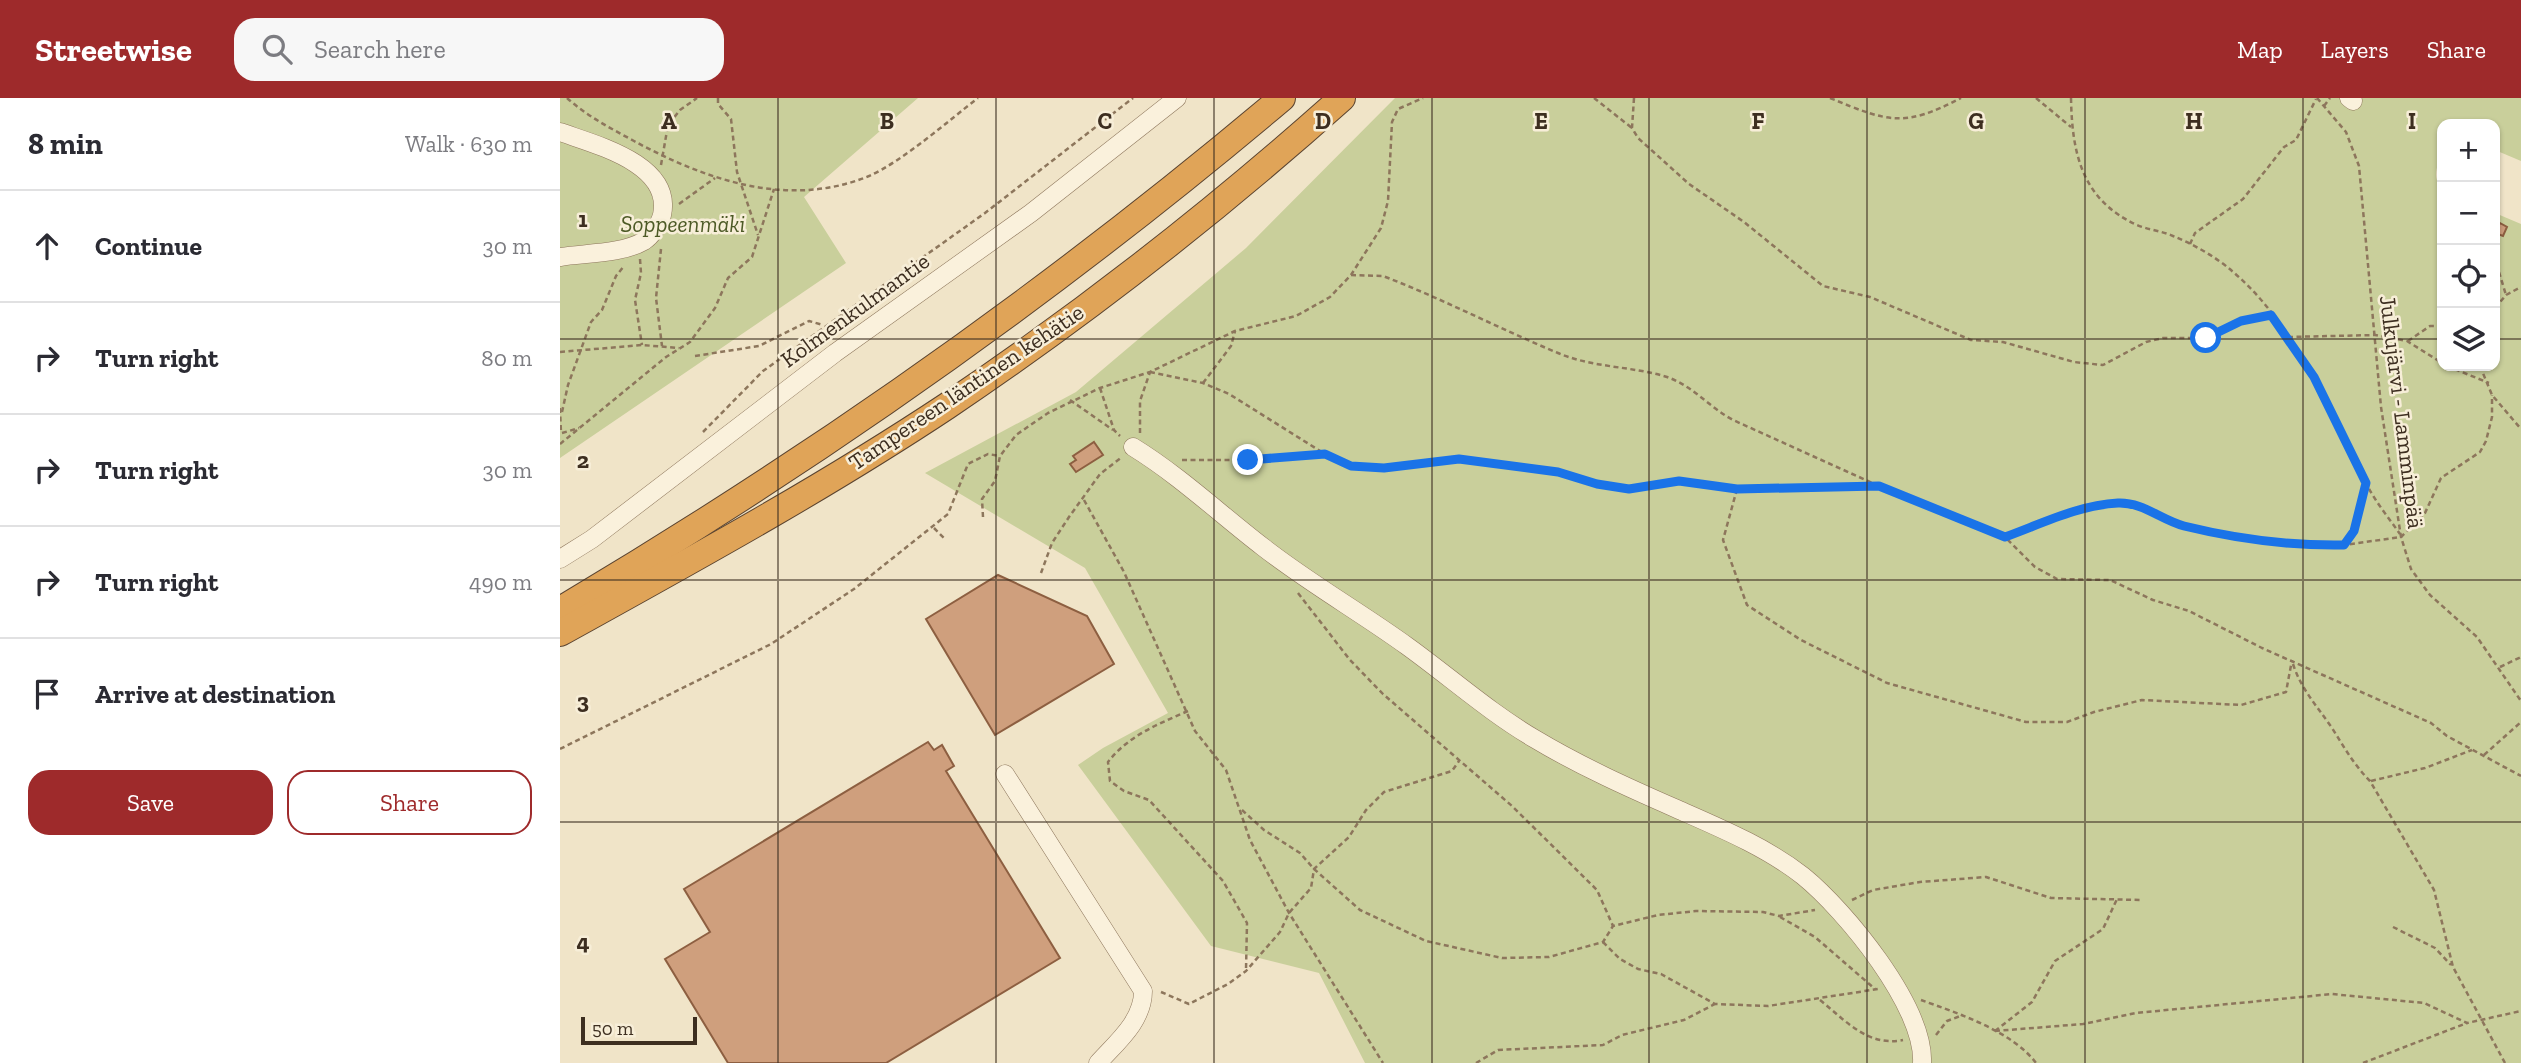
<!DOCTYPE html>
<meta charset="utf-8">
<style>
body{margin:0;font-family:"Zilla Slab",serif;background:#f7f7f7;color:#2b2b33}
.controls{position:absolute;right:21px;top:21px;display:grid;overflow:hidden;border-radius:14px;box-shadow:0 2px 5px #0004}
.controls button{width:63px;height:63px;display:grid;place-items:center;padding:0;border:0;border-bottom:2px solid #e1e1e2;background:#fff;color:#2b2b33;font:35px sans-serif}
.scale{position:absolute;left:21px;bottom:18px;width:116px;box-sizing:border-box;padding-left:7px;border:4px solid #3d2e20;border-top:0;font-size:19px;line-height:24px;white-space:nowrap;color:#3d2e20;-webkit-text-stroke:5px #f7eed8;paint-order:stroke}
.stop{position:absolute;width:21px;height:21px;margin:-16px;border:5px solid #1a73e8;border-radius:50%;background:#fff}
.stop.end{background:#1a73e8;border-color:#fff;box-shadow:0 2px 7px #0008}
.list{margin:0;padding:0;list-style:none}
h2{display:flex;justify-content:space-between;align-items:center;height:91px;margin:0;padding:0 28px;font-size:30px}
h2 small{font-size:23px;font-weight:400;color:#7c7c81}
.list li{display:grid;grid-template-columns:46px 1fr auto;gap:21px;align-items:center;box-sizing:border-box;height:112px;padding:0 28px;border-top:2px solid #e1e1e2}
.list b{display:block;font-size:26px;white-space:nowrap}
.list em{font-size:23px;font-style:normal;color:#7c7c81}
.actions{display:flex;gap:14px;padding:21px 28px}
.actions a{flex:1;padding:16px 0;border:2px solid #9e2a2b;border-radius:21px;text-align:center;font-size:24px;color:#9e2a2b}
.actions .main{background:#9e2a2b;color:#fff}
.icon{flex:none;width:38px;height:38px;fill:none;stroke:currentColor;stroke-width:2;stroke-linecap:round;stroke-linejoin:round}
.map{position:relative;flex:none;width:1961px;height:965px;overflow:hidden}
header{display:flex;align-items:center;gap:42px;box-sizing:border-box;height:98px;padding:0 35px;background:#9e2a2b;color:#fff}
header strong{font-size:33px}
nav{display:flex;gap:38px;margin-inline-start:auto;font-size:24px}
.search{width:490px;height:63px;background:#f7f7f7;display:flex;align-items:center;gap:18px;box-sizing:border-box;padding:0 24px;border-radius:21px;color:#7c7c81;font-size:26px}
main{display:flex}
aside{flex:1;background:#fff}
.map>svg:first-child{display:block}
</style>
<header>
<strong>Streetwise</strong>
<div class="search"><svg class="icon" aria-label="search" viewBox="0 0 24 24"><circle cx="10" cy="10" r="6"/><path d="M15 15l6 6"/></svg>Search here</div>
<nav><a>Map</a><a>Layers</a><a>Share</a></nav>
</header>
<main>
<aside>
<h2>8 min<small>Walk · 630 m</small></h2>
<ul class="list">
<li><svg class="icon" aria-label="ahead" viewBox="0 0 24 24"><path d="M12 20V5M6 11l6-6 6 6"/></svg><div><b>Continue</b></div><em>30 m</em></li>
<li><svg class="icon" aria-label="right" viewBox="0 0 24 24"><path d="M7 20v-9h11M14 6l5 5-5 5"/></svg><div><b>Turn right</b></div><em>80 m</em></li>
<li><svg class="icon" aria-label="right" viewBox="0 0 24 24"><path d="M7 20v-9h11M14 6l5 5-5 5"/></svg><div><b>Turn right</b></div><em>30 m</em></li>
<li><svg class="icon" aria-label="right" viewBox="0 0 24 24"><path d="M7 20v-9h11M14 6l5 5-5 5"/></svg><div><b>Turn right</b></div><em>490 m</em></li>
<li><svg class="icon" aria-label="arrive" viewBox="0 0 24 24"><path d="M6 21V4h12l-3 4 3 4H6"/></svg><div><b>Arrive at destination</b></div></li>
</ul>
<div class="actions"><a class="main">Save</a><a>Share</a></div>
</aside>
<div class="map">
<svg width="1961" height="965" viewBox="0 0 1961 965">
<rect width="100%" height="100%" fill="#f0e4c8"/>
<g fill="#c9cf9b">
<path d="M 0,0 L 358,0 L 244,99 L 286,165 L 0,360 Z"/>
<path d="M 835,0 L 1961,0 L 1961,63 L 1935,52 L 1935,26 L 1882,26 C 1882,34 1883,43 1882,51 C 1881,66 1869,76 1882,90 L 1882,268 L 1935,268 L 1935,115 L 1961,126 L 1961,965 L 805,965 L 759,875 L 651,848 L 518,667 L 543,650 L 608,615 L 525,470 L 365,375 L 516,294 L 686,150 Z"/>
</g>
<g fill="#cf9f7d" stroke="#8d5f41" stroke-width="2">
<path d="M 1940,125 L 1947,129 L 1943,138 L 1935,135 Z"/>
<path d="M 534,344 L 543,357 L 516,374 L 510,366 L 516,362 L 513,358 Z"/>
<path d="M 438,477 L 527,518 L 554,566 L 435,637 L 366,521 Z"/>
<path d="M 368,644 L 374,652 L 382,647 L 394,668 L 386,673 L 500,860 L 326,965 L 168,965 L 105,861 L 150,834 L 124,791 Z"/>
</g>
<g fill="none" stroke-linecap="round" stroke-linejoin="round">
<g stroke="#8d765c" stroke-width="19">
<g id="minor">
<path d="M 1789,0 L 1793,3"/>
<path d="M 0,34 C 36,47 113,66 102,117 C 100,125 92,138 84,143 C 62,156 25,155 0,159"/>
<path d="M 573,349 C 620,378 660,416 703,449 C 749,485 800,514 847,548 C 890,579 929,614 975,641 C 1020,668 1069,690 1117,711 C 1160,730 1206,749 1243,778 C 1285,812 1365,909 1362,965"/>
<path d="M 0,461 L 32,441 L 275,255 L 471,115 L 617,0"/>
<path d="M 445,676 L 583,893 C 583,923 557,944 538,965"/>
</g>
</g>
<g stroke="#5b4430" stroke-width="28">
<g id="highway">
<path d="M 0,512 C 253,362 497,190 722,0"/>
<path d="M 0,535 C 130,463 262,391 387,308 C 525,215 658,111 782,0"/>
</g>
</g>
<g stroke="#8d765c" stroke-width="2.5" stroke-dasharray="5 3.5" stroke-linecap="butt">
<path d="M 7,0 C 27,18 50,30 74,43 C 146,82 229,111 309,78 C 343,63 388,23 418,0"/>
<path d="M 158,0 L 158,6 L 171,21 L 177,74 L 198,137"/>
<path d="M 1034,0 L 1072,30"/>
<path d="M 1074,0 L 1072,30 L 1078,40 L 1129,86 L 1184,124 L 1263,188 L 1310,199 L 1411,242 L 1443,244 L 1514,264 L 1543,267 L 1586,244 L 1603,240 L 1646,240 L 1681,224 L 1711,217"/>
<path d="M 1270,0 C 1328,24 1344,30 1401,0"/>
<path d="M 1476,0 L 1511,29"/>
<path d="M 1511,0 C 1512,56 1522,102 1577,127 C 1589,132 1602,133 1613,138 C 1633,146 1656,159 1672,173 C 1737,228 1767,311 1805,383 C 1814,402 1828,419 1840,436"/>
<path d="M 1757,0 L 1786,34 L 1799,68 L 1821,309 L 1841,439 L 1851,471 L 1870,497 L 1917,539 L 1961,603"/>
<path d="M 1764,8 L 1770,0"/>
<path d="M 101,67 L 108,27 L 120,12 L 137,0"/>
<path d="M 119,106 L 155,80"/>
<path d="M 1935,120 L 1937,116"/>
<path d="M 1630,146 L 1635,135 L 1683,101 L 1724,49 L 1736,42 L 1756,1"/>
<path d="M 101,151 L 96,200 L 102,248"/>
<path d="M 80,161 L 81,175 L 75,202 L 82,247"/>
<path d="M 1939,174 L 1946,197"/>
<path d="M 791,177 L 823,178 C 883,201 940,231 998,255 C 1033,270 1072,268 1107,279 C 1133,288 1149,309 1173,322 L 1319,388 L 1417,425 L 1445,439 L 1475,469 L 1497,481 L 1550,482 L 1593,502 L 1629,513 L 1702,550 L 1871,625 L 1887,638 L 1961,678"/>
<path d="M 1935,210 L 1946,197 L 1961,189"/>
<path d="M 1728,239 L 1815,237 L 1847,243 L 1882,265"/>
<path d="M 1848,243 L 1870,228 L 1882,228"/>
<path d="M 0,254 L 82,247 L 119,250"/>
<path d="M 135,258 L 199,248 L 249,223 L 263,227"/>
<path d="M 1887,268 L 1929,285"/>
<path d="M 1920,268 L 1932,297 L 1961,331"/>
<path d="M 590,274 L 643,285 L 669,296 L 765,356 L 791,368 L 824,370 L 899,361 L 974,370 L 1069,391 L 1119,383 L 1177,391 L 1316,388"/>
<path d="M 643,285 L 671,248 L 675,233"/>
<path d="M 540,290 L 554,332 L 560,338"/>
<path d="M 510,302 L 553,332"/>
<path d="M 0,310 L 1,335"/>
<path d="M 2,314 L 8,287 L 31,224 L 42,212 L 56,178 L 64,168"/>
<path d="M 143,334 L 203,273 L 425,115 L 573,0"/>
<path d="M 2,335 L 19,330"/>
<path d="M 580,335 L 580,303 L 590,274"/>
<path d="M 0,346 L 106,259 L 130,244 L 155,210 L 168,180 L 192,159 L 214,91"/>
<path d="M 622,362 L 688,362 L 765,356"/>
<path d="M 1177,391 L 1163,442 L 1187,507 L 1241,542 L 1327,585 L 1466,624 L 1507,624 L 1534,614 L 1582,602 L 1681,607 L 1726,594 L 1732,562"/>
<path d="M 524,402 L 564,474 L 635,633 L 666,672 L 690,742 L 729,815 L 823,965"/>
<path d="M 423,419 L 422,401 L 435,383 L 440,358 L 456,337 L 488,315 L 540,290 L 590,274 L 675,233 L 736,218 L 770,199 L 791,177 L 821,130 L 828,103 L 832,24 L 838,11 L 863,0"/>
<path d="M 374,430 L 385,441"/>
<path d="M 1445,439 L 1525,410 L 1560,405 L 1591,411 L 1621,427 L 1733,448 L 1784,447 L 1841,439 L 1865,415 L 1881,380 L 1920,354 L 1926,343 L 1932,319 L 1932,297"/>
<path d="M 1784,447 L 1794,433 L 1806,385"/>
<path d="M 481,475 L 492,445 L 509,419 L 540,376 L 562,359"/>
<path d="M 738,495 L 790,562 L 823,596 L 952,708 L 1037,792 L 1053,828"/>
<path d="M 1733,566 C 1741,591 1757,608 1772,630 C 1784,649 1794,667 1810,683 L 1874,792 L 1893,869 L 1945,965"/>
<path d="M 1940,569 L 1961,559"/>
<path d="M 628,613 C 598,626 568,638 548,664 L 550,683 L 564,693 L 589,702 L 663,783 L 687,825 L 686,872"/>
<path d="M 0,651 L 211,546 L 294,491 L 388,416 L 408,366 L 428,356 L 440,358"/>
<path d="M 1924,657 L 1961,624"/>
<path d="M 1811,683 L 1865,670 L 1912,652"/>
<path d="M 682,712 L 704,732 L 740,755 L 754,771 L 800,812 L 866,843 L 942,860 L 989,859 L 1043,844 L 1053,828 L 1098,817 L 1136,813 L 1203,814 L 1219,818 L 1255,812"/>
<path d="M 1292,802 L 1313,792 L 1360,784 L 1426,779 L 1491,800 L 1583,802"/>
<path d="M 1220,819 L 1255,839 L 1315,891"/>
<path d="M 1833,829 L 1875,850 L 1891,867"/>
<path d="M 1043,844 L 1060,861 L 1078,871 L 1101,876 L 1155,906 L 1208,908 L 1318,891"/>
<path d="M 601,894 L 629,906 L 668,886 L 686,873 L 720,834 L 729,815 L 751,790 L 754,771 L 789,739 L 806,712 L 824,694 L 892,673 L 899,663"/>
<path d="M 1260,902 C 1286,923 1308,949 1343,942"/>
<path d="M 1361,902 C 1397,915 1452,933 1476,965"/>
<path d="M 1435,933 L 1523,926 L 1576,915 L 1772,896 L 1864,905 L 1907,925 L 1961,913"/>
<path d="M 1435,933 L 1472,904 L 1495,863 L 1543,831 L 1557,801"/>
<path d="M 1376,937 L 1387,923 L 1403,917"/>
<path d="M 916,965 L 938,952 L 1043,947 L 1062,937 L 1124,922 L 1155,906"/>
<path d="M 1803,965 L 1907,925"/>
</g>
<use href="#minor" stroke="#faf1dc" stroke-width="18"/>
<use href="#highway" stroke="#e0a458" stroke-width="26"/>
</g>
<g fill="none" stroke-linecap="round" stroke-linejoin="round">
<path stroke="#1a73e8" stroke-width="9" d="M 688,362 L 765,356 L 791,368 L 824,370 L 899,361 L 998,374 L 1037,386 L 1069,391 L 1119,383 L 1177,391 L 1319,388 L 1445,439 C 1481,426 1519,407 1558,405 C 1583,404 1601,422 1624,428 C 1677,441 1729,448 1784,447 L 1794,433 L 1806,385 L 1754,279 L 1711,217 L 1681,223 L 1646,240"/>
</g>
<path fill="none" stroke="#3d2e20" stroke-width="2" stroke-opacity="0.55" d="M 218,0 L 218,965M 436,0 L 436,965M 654,0 L 654,965M 872,0 L 872,965M 1089,0 L 1089,965M 1307,0 L 1307,965M 1525,0 L 1525,965M 1743,0 L 1743,965M 0,241 L 1882,241M 1935,241 L 1961,241M 0,482 L 1961,482M 0,724 L 1961,724"/>
<g text-anchor="middle" dominant-baseline="central" stroke-width="5" stroke-linejoin="round" paint-order="stroke">
<g font-size="23" font-style="italic" fill="#4d5a26" stroke="#f7eed8">
<text x="123" y="126">Soppeenmäki</text>
</g>
<g font-size="23" fill="#3d2e20" stroke="#f7eed8">
<text transform="translate(295 212) rotate(-36)">Kolmenkulmantie</text>
<text transform="translate(406 289) rotate(-34)">Tampereen läntinen kehätie</text>
<text transform="translate(1842 314) rotate(83)">Julkujärvi - Lamminpää</text>
</g>
</g>
<g font-size="23" text-anchor="middle" font-weight="bold" fill="#3d2e20" stroke="#f7eed8" stroke-width="5" stroke-linejoin="round" paint-order="stroke">
<text x="109" y="31">A</text>
<text x="327" y="31">B</text>
<text x="545" y="31">C</text>
<text x="763" y="31">D</text>
<text x="981" y="31">E</text>
<text x="1198" y="31">F</text>
<text x="1416" y="31">G</text>
<text x="1634" y="31">H</text>
<text x="1852" y="31">I</text>
<text x="23" y="129">1</text>
<text x="23" y="370">2</text>
<text x="23" y="611">3</text>
<text x="23" y="852">4</text>
</g>
</svg>
<div class="controls">
<button>+</button>
<button>−</button>
<button><svg class="icon" aria-label="locate" viewBox="0 0 24 24"><circle cx="12" cy="12" r="6"/><path d="M12 2v4M12 18v4M2 12h4M18 12h4"/></svg></button>
<button><svg class="icon" aria-label="layers" viewBox="0 0 24 24"><path d="M12 4l9 5-9 5-9-5zM3 14l9 5 9-5"/></svg></button>
</div>
<div class="scale">50 m</div>
<div class="stop" style="left:1646px;top:240px"></div>
<div class="stop end" style="left:688px;top:362px"></div>
</div>
</main>
